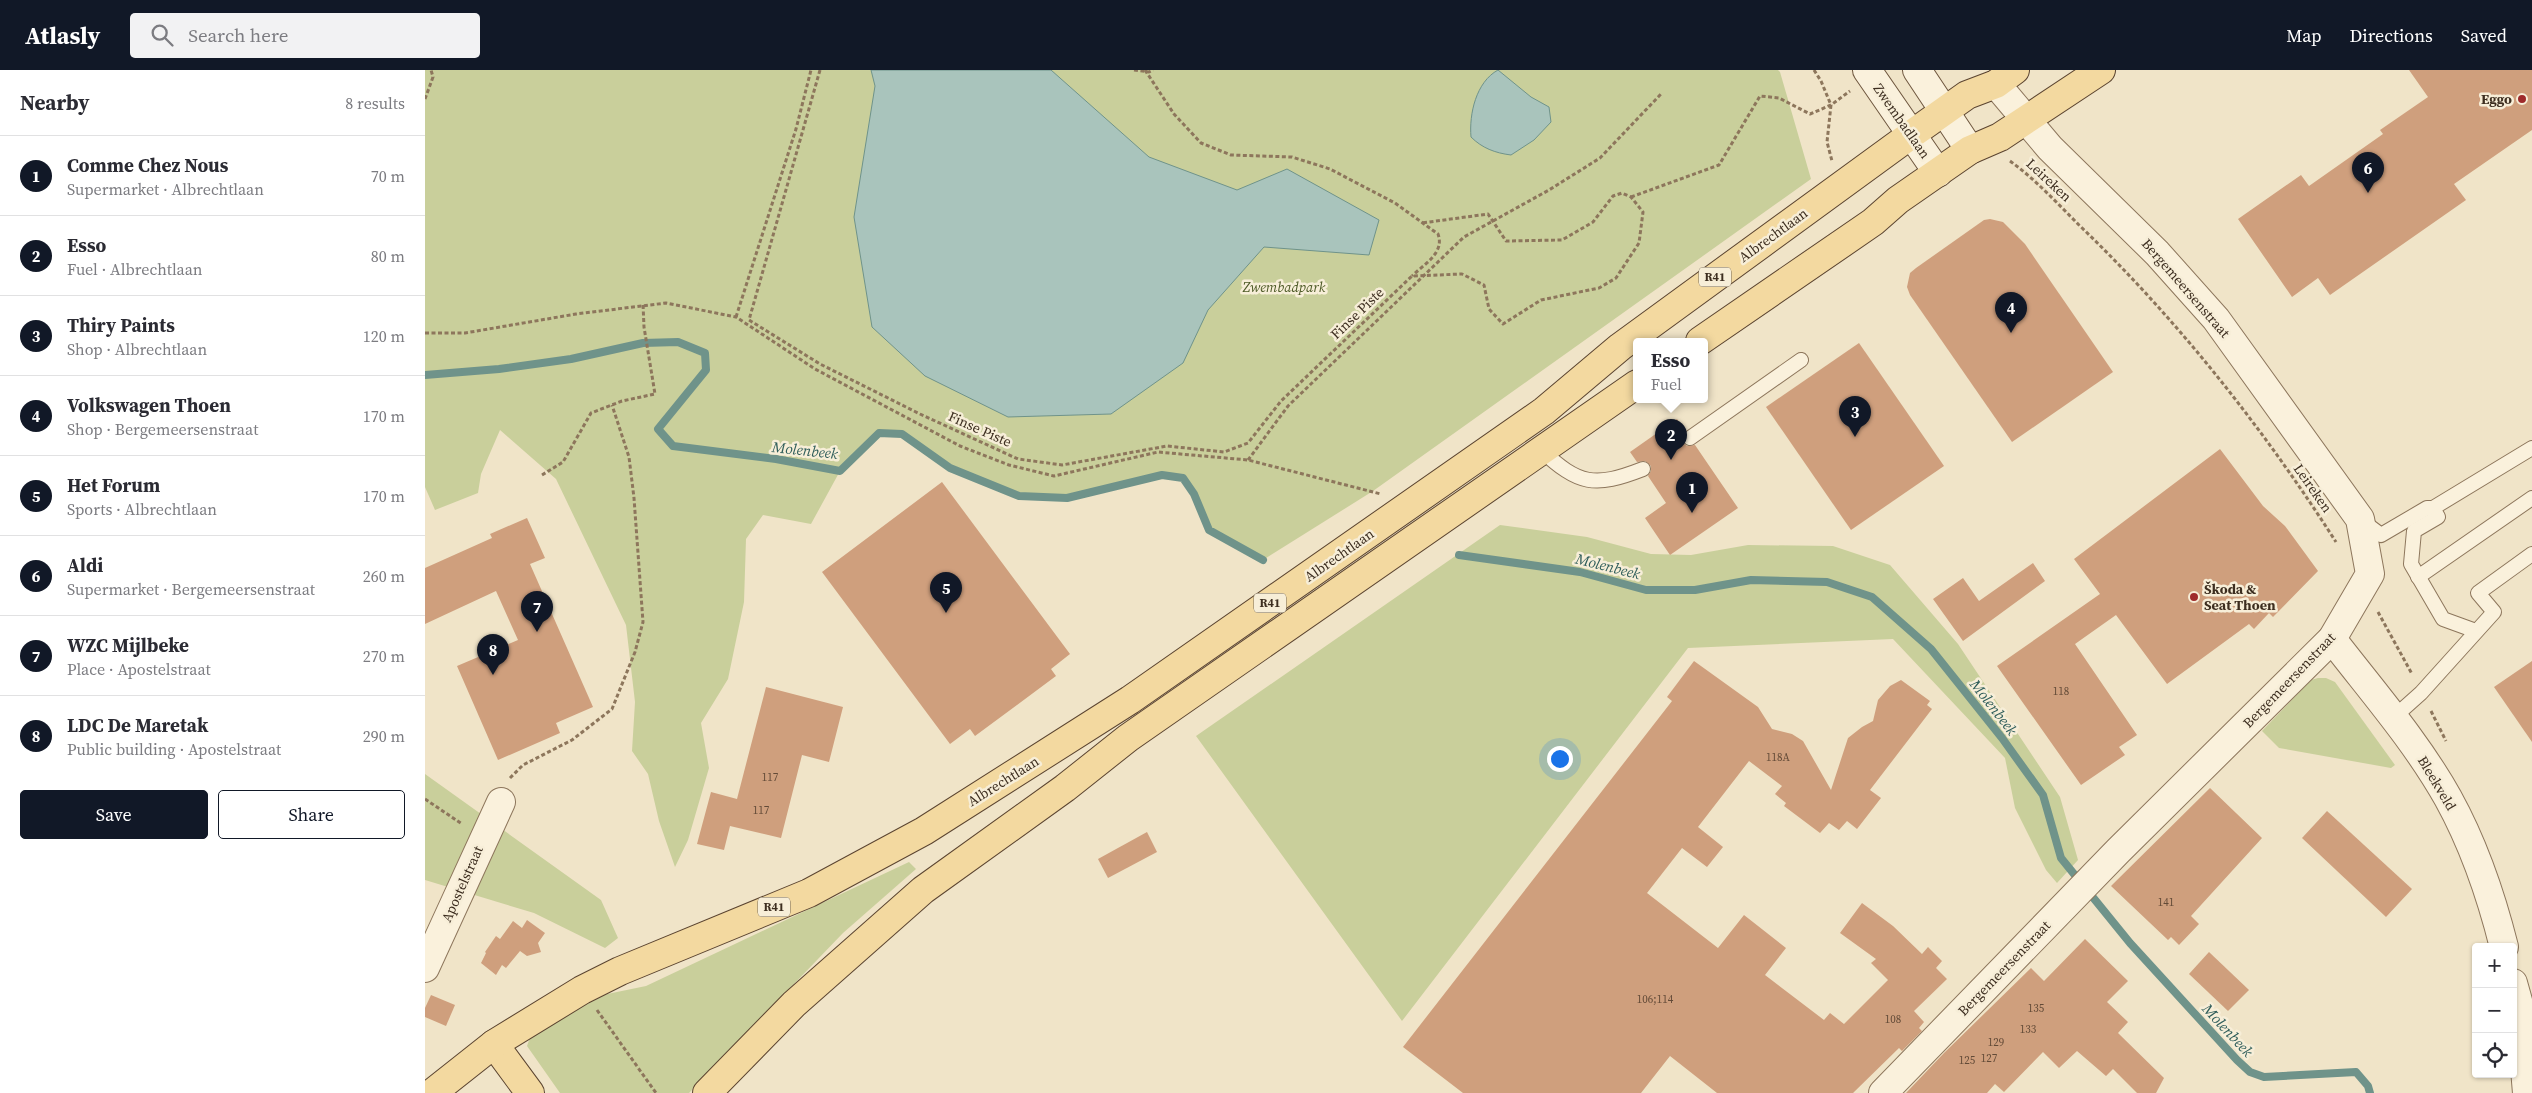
<!DOCTYPE html>
<meta charset="utf-8">
<style>
body{margin:0;font-family:"Source Serif 4",serif;background:#f2f2f3;color:#2b2b33}
.controls{position:absolute;right:15px;bottom:15px;display:grid;overflow:hidden;border-radius:5px;box-shadow:0 1px 4px #0004}
.controls button{width:45px;height:45px;display:grid;place-items:center;padding:0;border:0;border-bottom:1px solid #e1e1e2;background:#fff;color:#2b2b33;font:25px sans-serif}
.you{position:absolute;left:1134px;top:688px;width:18px;height:18px;margin:-12px;border:4px solid #fff;border-radius:50%;background:#1a73e8;box-shadow:0 0 0 8px #1a73e833}
.badge{display:grid;place-items:center;width:32px;height:32px;border-radius:50%;background:#111827;color:#fff;font-size:16px;font-weight:700}
.pin{position:absolute;translate:-50% -41px;filter:drop-shadow(0 1px 2px #0008)}
.pin::after{content:'';position:absolute;top:26px;width:18px;height:15px;background:inherit;clip-path:polygon(0 0,100% 0,50% 100%)}
.popup{position:absolute;left:1208px;top:268px;width:75px;height:65px;box-sizing:border-box;display:grid;place-content:center;border-radius:5px;background:#fff;filter:drop-shadow(0 1px 4px #0005);font-size:16px;white-space:nowrap;color:#7c7c81}
.popup b{font-size:19px;color:#2b2b33}
.popup::after{content:'';position:absolute;left:50%;top:100%;margin-left:-10px;border:10px solid transparent;border-top-color:#fff}
.list{margin:0;padding:0;list-style:none}
h2{display:flex;justify-content:space-between;align-items:center;height:65px;margin:0;padding:0 20px;font-size:21px}
h2 small{font-size:16px;font-weight:400;color:#7c7c81}
.list li{display:grid;grid-template-columns:32px 1fr auto;gap:15px;align-items:center;box-sizing:border-box;height:80px;padding:0 20px;border-top:1px solid #e1e1e2}
.list b{display:block;font-size:19px;white-space:nowrap}
.list p{margin:0;font-size:16px;white-space:nowrap;color:#7c7c81}
.list em{font-size:16px;font-style:normal;color:#7c7c81}
.actions{display:flex;gap:10px;padding:15px 20px}
.actions a{flex:1;padding:11px 0;border:1px solid #111827;border-radius:5px;text-align:center;font-size:18px;color:#111827}
.actions .main{background:#111827;color:#fff}
.icon{flex:none;width:28px;height:28px;fill:none;stroke:currentColor;stroke-width:2;stroke-linecap:round;stroke-linejoin:round}
.map{position:relative;flex:none;width:2107px;height:1023px;overflow:hidden}
header{display:flex;align-items:center;gap:30px;box-sizing:border-box;height:70px;padding:0 25px;background:#111827;color:#fff}
header strong{font-size:24px}
nav{display:flex;gap:28px;margin-inline-start:auto;font-size:18px}
.search{width:350px;height:45px;background:#f2f2f3;display:flex;align-items:center;gap:12px;box-sizing:border-box;padding:0 18px;border-radius:5px;color:#7c7c81;font-size:19px}
main{display:flex}
aside{flex:1;background:#fff}
.map>svg:first-child{display:block}
</style>
<header>
<strong>Atlasly</strong>
<div class="search"><svg class="icon" aria-label="search" viewBox="0 0 24 24"><circle cx="10" cy="10" r="6"/><path d="M15 15l6 6"/></svg>Search here</div>
<nav><a>Map</a><a>Directions</a><a>Saved</a></nav>
</header>
<main>
<aside>
<h2>Nearby<small>8 results</small></h2>
<ul class="list">
<li><span class="badge">1</span><div><b>Comme Chez Nous</b><p>Supermarket · Albrechtlaan</p></div><em>70 m</em></li>
<li><span class="badge">2</span><div><b>Esso</b><p>Fuel · Albrechtlaan</p></div><em>80 m</em></li>
<li><span class="badge">3</span><div><b>Thiry Paints</b><p>Shop · Albrechtlaan</p></div><em>120 m</em></li>
<li><span class="badge">4</span><div><b>Volkswagen Thoen</b><p>Shop · Bergemeersenstraat</p></div><em>170 m</em></li>
<li><span class="badge">5</span><div><b>Het Forum</b><p>Sports · Albrechtlaan</p></div><em>170 m</em></li>
<li><span class="badge">6</span><div><b>Aldi</b><p>Supermarket · Bergemeersenstraat</p></div><em>260 m</em></li>
<li><span class="badge">7</span><div><b>WZC Mijlbeke</b><p>Place · Apostelstraat</p></div><em>270 m</em></li>
<li><span class="badge">8</span><div><b>LDC De Maretak</b><p>Public building · Apostelstraat</p></div><em>290 m</em></li>
</ul>
<div class="actions"><a class="main">Save</a><a>Share</a></div>
</aside>
<div class="map">
<svg width="2107" height="1023" viewBox="0 0 2107 1023">
<rect width="100%" height="100%" fill="#f0e4c8"/>
<g fill="#c9cf9b">
<path d="M 0,0 L 1353,0 L 1355,2 L 1386,109 L 948,421 L 838,490 L 784,460 L 769,424 L 758,408 L 737,405 L 642,428 L 594,426 L 525,398 L 477,364 L 454,363 L 415,401 L 386,454 L 338,445 L 321,469 L 319,532 L 303,609 L 276,653 L 284,698 L 263,770 L 250,797 L 234,751 L 223,704 L 207,681 L 210,632 L 201,555 L 131,409 L 75,360 L 56,404 L 53,423 L 10,440 L 0,417 Z"/>
<path d="M 1075,455 L 1162,467 L 1226,484 L 1266,485 L 1323,475 L 1408,476 L 1465,495 L 1533,574 L 1635,727 L 1653,790 L 1632,813 L 1621,800 L 1590,738 L 1580,688 L 1468,569 L 1263,578 L 977,951 L 771,666 Z"/>
<path d="M 1893,608 L 1901,608 L 1910,612 L 1970,695 L 1966,698 L 1854,678 L 1837,661 L 1886,610 Z"/>
<path d="M 0,704 L 176,830 L 193,868 L 180,878 L 109,843 L 0,810 Z"/>
<path d="M 484,792 L 491,799 L 418,863 L 264,1023 L 135,1023 L 102,976 L 112,948 L 163,928 L 221,916 Z"/>
</g>
<g fill="#a9c4bc" stroke="#6f938a">
<path d="M 446,0 L 626,0 L 724,87 L 812,120 L 862,99 L 954,150 L 944,185 L 839,177 L 783,240 L 758,293 L 686,344 L 583,347 L 500,306 L 447,257 L 429,147 L 450,16 Z"/>
<path d="M 1073,0 L 1106,27 L 1124,37 L 1126,52 L 1109,70 L 1086,85 C 1070,83 1057,78 1046,67 C 1044,44 1051,12 1073,0 Z"/>
</g>
<g fill="none" stroke-linecap="round" stroke-linejoin="round">
<g stroke="#6f938a" stroke-width="8">
<path d="M 0,305 L 74,299 L 146,289 L 218,273 L 253,272 L 280,283 L 281,300 L 233,359 L 248,376 L 351,389 L 415,401 L 454,363 L 477,364 L 525,398 L 594,426 L 642,428 L 737,405 L 758,408 L 769,424 L 784,460 L 838,490"/>
<path d="M 1034,485 L 1155,502 L 1221,520 L 1270,520 L 1326,510 L 1402,512 L 1447,527 L 1506,579 L 1577,668 L 1618,725 L 1636,788 L 1705,873 L 1812,990 L 1825,1002 L 1839,1007 L 1931,1002 L 1943,1016 L 1945,1023"/>
</g>
</g>
<g fill="#cf9f7d">
<path d="M 1984,0 L 2107,0 L 2107,60 L 2029,114 L 2041,130 L 1905,225 L 1893,208 L 1867,227 L 1813,149 L 1876,105 L 1884,116 L 1958,64 L 1955,60 L 2003,27 Z"/>
<path d="M 1565,149 L 1578,152 L 1600,174 L 1688,302 L 1587,372 L 1485,225 L 1482,217 L 1485,203 L 1491,198 L 1559,150 Z"/>
<path d="M 1434,273 L 1519,396 L 1426,460 L 1341,337 Z"/>
<path d="M 1252,349 L 1260,361 L 1257,365 L 1258,373 L 1262,376 L 1270,375 L 1313,438 L 1245,485 L 1220,448 L 1241,433 L 1223,406 L 1226,401 L 1226,396 L 1220,391 L 1212,392 L 1205,382 Z"/>
<path d="M 1795,379 L 1838,436 L 1860,456 L 1893,501 L 1848,547 L 1844,543 L 1829,559 L 1824,554 L 1742,614 L 1691,545 L 1650,574 L 1712,665 L 1694,677 L 1700,685 L 1656,715 L 1572,596 L 1675,524 L 1649,489 Z"/>
<path d="M 517,412 L 645,584 L 626,599 L 631,606 L 550,666 L 545,659 L 525,674 L 397,502 Z"/>
<path d="M 102,448 L 120,488 L 105,494 L 168,637 L 131,653 L 135,663 L 73,690 L 32,596 L 93,570 L 71,521 L 0,554 L 0,498 L 67,468 L 65,464 Z"/>
<path d="M 1608,493 L 1620,511 L 1538,571 L 1508,529 L 1538,508 L 1554,531 Z"/>
<path d="M 1269,591 L 1333,637 L 1347,659 L 1367,664 L 1378,671 L 1406,720 L 1423,668 L 1437,657 L 1448,651 L 1453,630 L 1465,616 L 1476,610 L 1505,631 L 1502,635 L 1507,639 L 1445,720 L 1456,728 L 1432,759 L 1422,751 L 1414,760 L 1404,753 L 1395,763 L 1359,736 L 1361,733 L 1350,724 L 1357,716 L 1324,691 L 1273,757 L 1298,777 L 1282,797 L 1257,778 L 1222,823 L 1293,878 L 1319,845 L 1361,878 L 1340,905 L 1399,950 L 1405,943 L 1419,954 L 1463,910 L 1446,893 L 1451,889 L 1415,863 L 1437,833 L 1468,856 L 1497,884 L 1503,877 L 1517,891 L 1511,898 L 1522,909 L 1489,941 L 1499,952 L 1494,958 L 1497,961 L 1477,981 L 1474,978 L 1428,1023 L 1292,1023 L 1245,986 L 1216,1023 L 1038,1023 L 978,977 L 1247,631 L 1242,627 Z"/>
<path d="M 2107,591 L 2107,672 L 2069,617 Z"/>
<path d="M 341,617 L 418,637 L 404,692 L 377,685 L 356,768 L 305,756 L 299,780 L 272,774 L 286,722 L 312,729 Z"/>
<path d="M 1785,718 L 1837,768 L 1766,846 L 1774,854 L 1754,875 L 1746,867 L 1743,870 L 1686,816 Z"/>
<path d="M 1902,741 L 1987,819 L 1961,847 L 1877,768 Z"/>
<path d="M 722,762 L 732,782 L 683,808 L 673,789 Z"/>
<path d="M 102,850 L 120,863 L 113,873 L 116,882 L 102,886 L 95,881 L 81,898 L 77,895 L 71,905 L 56,893 L 61,883 L 60,882 L 71,866 L 75,869 L 88,851 L 97,858 Z"/>
<path d="M 1660,869 L 1703,911 L 1682,932 L 1703,952 L 1693,963 L 1739,1008 L 1731,1023 L 1712,1023 L 1688,999 L 1681,1006 L 1652,981 L 1634,998 L 1618,982 L 1579,1022 L 1570,1014 L 1562,1023 L 1481,1023 L 1519,983 L 1606,898 L 1619,911 Z"/>
<path d="M 1784,882 L 1824,920 L 1803,941 L 1764,904 Z"/>
<path d="M 6,925 L 30,935 L 21,956 L 0,947 L 0,938 Z"/>
</g>
<g fill="none" stroke-linecap="round" stroke-linejoin="round">
<g stroke="#8d765c" stroke-width="16">
<g id="lane">
<path d="M 1265,368 L 1376,290"/>
<path d="M 1116,380 C 1154,415 1169,418 1218,399"/>
<path d="M 1936,450 L 1956,465 L 2002,438 L 2008,438"/>
<path d="M 1993,507 L 2107,428"/>
<path d="M 2051,561 L 2018,549 L 1986,494 L 1989,461 L 2013,447 L 2008,438 L 2107,378"/>
<path d="M 1968,648 L 1996,623 L 2069,542 L 2053,523 L 2107,484"/>
</g>
</g>
<g stroke="#8d765c" stroke-width="30">
<g id="street">
<path d="M 1907,569 C 1947,621 1991,671 2023,728 C 2049,775 2066,825 2079,877"/>
<path d="M 0,898 L 76,732"/>
<path d="M 2088,913 L 2095,938 L 2102,1023"/>
<path d="M 1458,1023 L 1693,781 L 1907,569 L 1945,504 L 1935,449 L 1791,249 L 1732,183 L 1625,78 L 1571,14"/>
</g>
</g>
<g stroke="#6f573f" stroke-width="30">
<g id="secondary">
<path d="M 1442,0 L 1513,103"/>
<path d="M 1492,0 L 1545,80"/>
</g>
</g>
<g stroke="#5b4430" stroke-width="30">
<g id="primary">
<path d="M 1275,271 L 1448,152 L 1473,130 L 1545,80 L 1575,67 L 1676,0"/>
<path d="M 69,974 L 105,1023"/>
<path d="M 7,1023 L 69,974 L 157,920 L 195,901 L 384,823 L 499,761 L 705,630 L 1119,341 L 1195,277 L 1487,64 L 1542,25 L 1571,14 L 1590,0"/>
<path d="M 282,1023 L 369,934 L 498,820 L 640,718 L 703,668 L 1212,314"/>
</g>
</g>
<g stroke="#8d765c" stroke-width="3" stroke-dasharray="4 2.5" stroke-linecap="butt">
<path d="M 395,0 L 324,250 L 395,294 L 495,344 L 593,389 L 637,395 L 742,376 L 799,382 L 823,373 L 856,331 L 987,206 L 1037,204 L 1059,215 L 1064,239 L 1078,254 L 1116,230 L 1174,218 L 1191,208 L 1214,173 L 1218,142 L 1206,127 L 1197,123 L 1188,126 L 1168,152 L 1137,170 L 1081,171 L 1063,144 L 997,153"/>
<path d="M 709,0 L 724,2 L 728,0"/>
<path d="M 720,0 L 749,44 L 776,73 L 806,85 L 867,87 L 905,99 L 970,133 L 1013,164 C 1020,183 999,194 987,206"/>
<path d="M 1389,0 L 1396,11 L 1406,35 L 1402,72 L 1407,91"/>
<path d="M 0,29 L 8,7 L 6,0"/>
<path d="M 1585,91 C 1610,109 1632,133 1654,155 C 1752,249 1838,358 1911,472"/>
<path d="M 1206,127 L 1294,95 L 1335,26 L 1354,28 L 1385,44 L 1406,35 L 1425,21"/>
<path d="M 311,247 L 371,59 L 386,0"/>
<path d="M 0,263 L 40,263 L 151,244 L 241,233 L 311,247 L 390,299 L 535,376 L 584,395 L 629,406 L 733,382 L 823,390 L 956,424"/>
<path d="M 823,390 L 863,336 L 1039,167 L 1124,120 L 1175,88 L 1236,24"/>
<path d="M 117,405 L 138,392 L 166,343 L 197,331 L 230,324 L 219,257 L 218,234"/>
<path d="M 1953,542 L 1987,604"/>
<path d="M 2006,641 L 2021,671"/>
<path d="M 85,708 L 98,695 L 147,670 L 187,639 L 210,582 L 218,552 L 209,428 L 204,387 L 187,335"/>
<path d="M 0,729 L 37,754"/>
<path d="M 172,940 L 231,1023"/>
</g>
<use href="#lane" stroke="#faf1dc" stroke-width="14"/>
<use href="#street" stroke="#faf1dc" stroke-width="28"/>
<use href="#secondary" stroke="#faf1dc" stroke-width="28"/>
<use href="#primary" stroke="#f3d9a0" stroke-width="28"/>
</g>
<g fill="#9e2a2b" stroke="#f7eed8" stroke-width="2">
<circle cx="2097" cy="29" r="5"/>
<circle cx="1769" cy="527" r="5"/>
</g>
<g text-anchor="middle" dominant-baseline="central" stroke-width="5" stroke-linejoin="round" paint-order="stroke">
<g font-size="11" fill="#624a37">
<text x="1636" y="621">118</text>
<text x="1353" y="687">118A</text>
<text x="345" y="707">117</text>
<text x="336" y="740">117</text>
<text x="1741" y="832">141</text>
<text x="1230" y="929">106;114</text>
<text x="1611" y="938">135</text>
<text x="1468" y="949">108</text>
<text x="1603" y="959">133</text>
<text x="1571" y="972">129</text>
<text x="1564" y="988">127</text>
<text x="1542" y="990">125</text>
</g>
<g fill="#f7eed8" stroke="#756857" stroke-width="1">
<rect x="1274" y="197.5" width="32" height="19" rx="4"/>
<rect x="829" y="523.5" width="32" height="19" rx="4"/>
<rect x="333" y="827.5" width="32" height="19" rx="4"/>
</g>
<g font-size="12" font-weight="bold" fill="#3d2e20">
<text x="1290" y="207">R41</text>
<text x="845" y="533">R41</text>
<text x="349" y="837">R41</text>
</g>
<g font-size="14" font-weight="bold" fill="#3d2e20" stroke="#f7eed8" text-anchor="end">
<text x="2087" y="29">Eggo</text>
<text x="1779" y="519" text-anchor="start">Škoda &amp;<tspan x="1779" dy="16">Seat Thoen</tspan></text>
</g>
<g font-size="14" fill="#3d2e20" stroke="#f7eed8">
<text transform="translate(1477 51) rotate(55)">Zwembadlaan</text>
<text transform="translate(1624 110) rotate(43)">Leireken</text>
<text transform="translate(1348 165) rotate(-36)">Albrechtlaan</text>
<text transform="translate(1761 218) rotate(49)">Bergemeersenstraat</text>
<text transform="translate(932 243) rotate(-44)">Finse Piste</text>
<text transform="translate(555 359) rotate(24)">Finse Piste</text>
<text transform="translate(1888 418) rotate(55)">Leireken</text>
<text transform="translate(914 485) rotate(-35)">Albrechtlaan</text>
<text transform="translate(1864 610) rotate(-46)">Bergemeersenstraat</text>
<text transform="translate(578 711) rotate(-32)">Albrechtlaan</text>
<text transform="translate(2012 713) rotate(59)">Bleekveld</text>
<text transform="translate(37 814) rotate(-66)">Apostelstraat</text>
<text transform="translate(1579 898) rotate(-46)">Bergemeersenstraat</text>
</g>
<g font-size="14" font-style="italic" fill="#4d5a26" stroke="#f7eed8">
<text x="859" y="217">Zwembadpark</text>
</g>
<g font-size="15" font-style="italic" fill="#2f5d5a" stroke="#f7eed8">
<text transform="translate(380 380) rotate(6)">Molenbeek</text>
<text transform="translate(1183 496) rotate(14)">Molenbeek</text>
<text transform="translate(1569 637) rotate(52)">Molenbeek</text>
<text transform="translate(1803 960) rotate(47)">Molenbeek</text>
</g>
</g>
</svg>
<div class="controls">
<button>+</button>
<button>−</button>
<button><svg class="icon" aria-label="locate" viewBox="0 0 24 24"><circle cx="12" cy="12" r="6"/><path d="M12 2v4M12 18v4M2 12h4M18 12h4"/></svg></button>
</div>
<div class="you"></div>
<div class="pin badge" style="left:1267px;top:443px">1</div>
<div class="pin badge" style="left:1246px;top:390px">2</div>
<div class="popup"><b>Esso</b>Fuel</div>
<div class="pin badge" style="left:1430px;top:367px">3</div>
<div class="pin badge" style="left:1586px;top:263px">4</div>
<div class="pin badge" style="left:521px;top:543px">5</div>
<div class="pin badge" style="left:1943px;top:123px">6</div>
<div class="pin badge" style="left:112px;top:562px">7</div>
<div class="pin badge" style="left:68px;top:605px">8</div>
</div>
</main>
